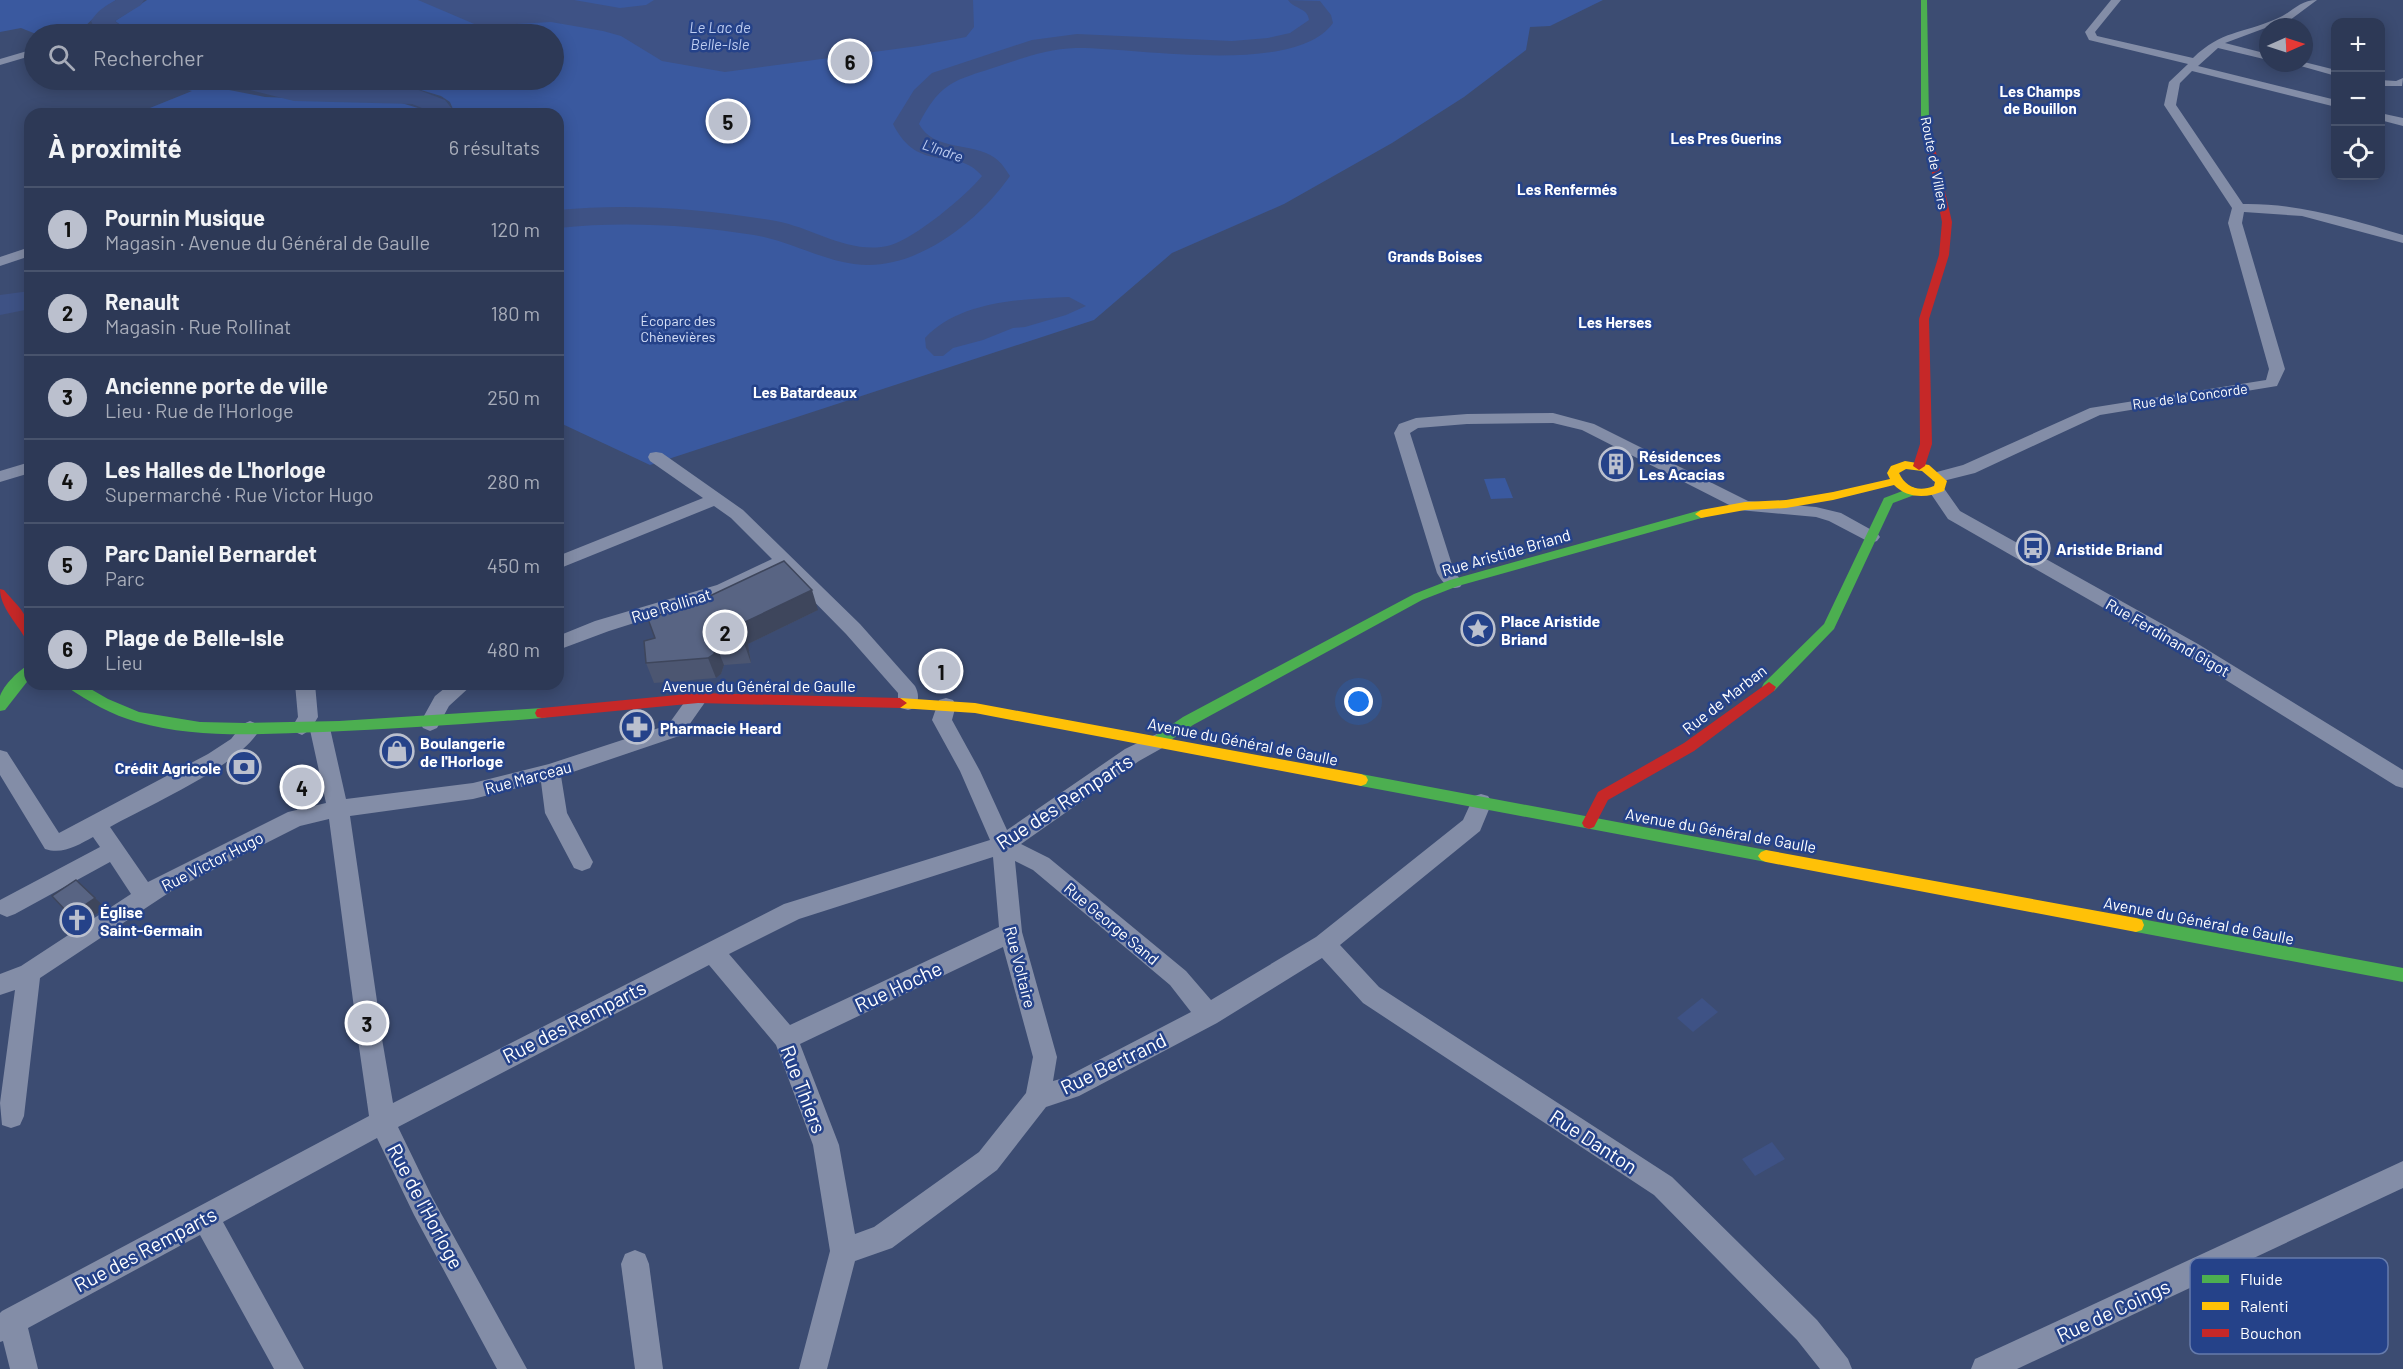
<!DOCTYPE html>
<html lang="fr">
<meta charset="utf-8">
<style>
body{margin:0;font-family:Barlow,sans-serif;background:#394460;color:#f1f3f6}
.controls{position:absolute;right:18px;top:18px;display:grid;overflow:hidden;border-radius:12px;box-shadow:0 3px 15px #0003}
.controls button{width:54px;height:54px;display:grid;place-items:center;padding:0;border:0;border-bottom:2px solid #48536c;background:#2d3956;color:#f1f3f6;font:30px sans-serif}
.compass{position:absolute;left:2259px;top:18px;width:54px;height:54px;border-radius:50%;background:#2d3956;box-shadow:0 3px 15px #0003;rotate:87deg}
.you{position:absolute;left:1359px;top:702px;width:21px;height:21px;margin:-15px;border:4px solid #fff;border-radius:50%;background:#1a73e8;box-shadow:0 0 0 9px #1a73e833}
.badge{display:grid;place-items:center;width:39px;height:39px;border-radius:50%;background:#bbc0ce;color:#111;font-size:20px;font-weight:700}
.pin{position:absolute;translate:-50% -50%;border:3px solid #fff;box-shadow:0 2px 6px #0006}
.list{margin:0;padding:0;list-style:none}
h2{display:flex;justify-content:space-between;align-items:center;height:78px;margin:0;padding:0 24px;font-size:26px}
h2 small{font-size:20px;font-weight:400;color:#a7acb9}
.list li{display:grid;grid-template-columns:39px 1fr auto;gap:18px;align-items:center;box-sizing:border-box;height:84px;padding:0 24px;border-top:2px solid #48536c}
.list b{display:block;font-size:22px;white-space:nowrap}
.list p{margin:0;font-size:20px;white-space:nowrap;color:#a7acb9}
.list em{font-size:20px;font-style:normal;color:#a7acb9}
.icon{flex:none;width:33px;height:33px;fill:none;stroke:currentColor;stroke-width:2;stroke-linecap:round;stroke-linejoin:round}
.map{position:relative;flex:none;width:2403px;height:1369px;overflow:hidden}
.search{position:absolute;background:#2d3956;box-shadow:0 3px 15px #0003;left:24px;top:24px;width:540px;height:66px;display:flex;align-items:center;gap:15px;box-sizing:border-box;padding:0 21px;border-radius:33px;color:#a7acb9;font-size:22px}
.panel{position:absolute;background:#2d3956;box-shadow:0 3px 15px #0003;left:24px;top:108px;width:540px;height:582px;border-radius:18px}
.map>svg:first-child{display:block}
</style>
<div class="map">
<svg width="2403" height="1369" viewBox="0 0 2403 1369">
<rect width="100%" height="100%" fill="#3c4c72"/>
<g fill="#3a599f">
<path d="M 0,0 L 116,0 L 103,9 L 79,32 L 71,34 L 36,34 L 21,28 L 0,32 Z"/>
<path d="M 147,0 L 1603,0 L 1550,26 L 1530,27 L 1526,50 L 1464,97 L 1392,143 L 1284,204 L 1172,253 L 1094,320 L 650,465 L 558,422 L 558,114 L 455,114 L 450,102 L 441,96 L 411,87 L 370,90 L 316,88 L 265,80 L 554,80 L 554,34 L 133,34 L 115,21 Z"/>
<path d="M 147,80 L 178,80 L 265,97 L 398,102 L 418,108 L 421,114 L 135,114 L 192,91 Z"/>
<path d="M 1505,478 L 1513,498 L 1491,499 L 1484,479 Z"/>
</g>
<g fill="#3e5285">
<path d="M 418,0 L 574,0 L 620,8 L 646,5 L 654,0 L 973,0 L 974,27 L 966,37 L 918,46 L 725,72 L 662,61 L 621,36 L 603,31 L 551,22 L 479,26 Z"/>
<path d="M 1069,297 L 1086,306 L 1066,315 L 1025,327 L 1013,328 L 983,340 L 953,348 L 943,356 L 934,356 L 926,348 L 925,338 C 959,301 1021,299 1069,297 Z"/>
<path d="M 1702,998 L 1718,1012 L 1693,1032 L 1677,1018 Z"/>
<path d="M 1772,1142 L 1785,1159 L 1755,1176 L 1742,1159 Z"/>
</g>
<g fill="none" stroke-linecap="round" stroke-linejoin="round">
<g fill="#3e5285" fill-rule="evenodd">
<path d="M 116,0 L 144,0 L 141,5 L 115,21 L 129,34 L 97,33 L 91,21 C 98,10 105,6 116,0 Z"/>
<path d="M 1288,0 L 1320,1 L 1331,15 L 1333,23 C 1295,77 1134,47 1076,48 C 1047,49 1023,58 996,67 C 953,81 941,82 919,124 C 934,152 971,141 995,158 C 1001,162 1006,170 1010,176 C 978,222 914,273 854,264 C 819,259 789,241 754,235 C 689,225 624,221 558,228 L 558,210 C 632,203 704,209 776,221 C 814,228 851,256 891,245 C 915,238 966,196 982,176 C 957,145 919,176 893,124 L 914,90 L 932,73 L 1032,40 L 1077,34 L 1232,41 L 1268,38 L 1290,33 L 1309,20 C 1308,8 1294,9 1288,0 Z"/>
<path d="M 227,80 L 269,80 L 294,85 L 416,89 L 445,100 L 456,114 L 430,114 L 427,110 L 412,104 L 294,101 L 230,85 Z"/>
<path d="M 30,291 L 30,309 L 0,315 L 0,295 Z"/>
</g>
<g fill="#838da7" fill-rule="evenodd">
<path d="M 2111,0 L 2121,0 L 2095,32 L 2097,36 L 2193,58 C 2222,30 2242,34 2276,19 C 2292,13 2299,0 2317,0 L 2286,23 L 2268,27 L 2225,43 L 2268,54 L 2268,60 L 2218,48 L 2198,66 L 2336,100 L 2336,107 L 2192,71 L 2180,83 L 2176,105 L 2243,204 C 2298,203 2350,219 2403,235 L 2403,243 L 2302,216 L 2244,212 L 2242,223 L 2285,369 L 2277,386 L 2100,415 L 1975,473 L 1939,482 L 1933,481 L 1931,477 L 1933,473 L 1963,465 L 2090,408 L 2266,380 L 2269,369 L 2228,223 L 2232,208 L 2164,105 L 2169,82 L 2188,64 L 2089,40 L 2085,32 Z"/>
<path d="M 34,49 L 34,55 L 0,65 L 0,59 Z"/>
<path d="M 2304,62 L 2336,70 L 2336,76 L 2290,63 Z"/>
<path d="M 2403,78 L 2402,86 L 2380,86 L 2380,80 L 2396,81 Z"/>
<path d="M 2380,113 L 2403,118 L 2403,126 L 2380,120 Z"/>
<path d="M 30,247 L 30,256 L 0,266 L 0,257 Z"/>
<path d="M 1553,413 L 1594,424 L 1748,501 L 1816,507 L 1841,513 L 1877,533 L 1880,537 L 1877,541 L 1871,543 L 1829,521 L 1816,517 L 1739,510 L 1582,430 L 1553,423 L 1467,424 L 1418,428 L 1410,433 L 1454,571 L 1463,583 L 1460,587 C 1448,591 1443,583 1437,573 L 1394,433 L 1399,424 L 1416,418 L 1467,414 Z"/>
<path d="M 656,452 L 662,453 L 743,510 L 860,624 L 915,686 C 919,693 919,701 915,708 L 908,710 L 901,708 L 898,703 L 898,693 L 846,634 L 781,568 L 729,593 L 609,631 L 558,650 L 558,636 L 595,621 L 717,585 L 772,559 L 731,518 L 714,506 L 558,569 L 558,556 L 703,498 L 650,461 L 648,457 L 650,453 Z"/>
<path d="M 30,462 L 30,473 L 0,482 L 0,471 Z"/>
<path d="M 1937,486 L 1943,487 L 1960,511 L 2198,644 L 2403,770 L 2403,788 L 2396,786 L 2184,654 L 1948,519 L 1929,491 L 1931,487 Z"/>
<path d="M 295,684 L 315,684 L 318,717 L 315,722 L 327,723 L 330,728 L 346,799 L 473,783 L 549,764 L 668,725 L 691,693 L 698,691 L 705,693 L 708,698 L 682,735 L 561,776 L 567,813 L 593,862 L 590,868 L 582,871 L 574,868 L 545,813 L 541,782 L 473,799 L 350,816 L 378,1008 L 374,1016 L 366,1019 L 358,1016 L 354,1008 L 329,819 L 300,826 L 173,890 L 40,978 L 24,1116 L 20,1125 L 11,1128 L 2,1125 L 0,1103 L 15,990 L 0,995 L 0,974 L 21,966 L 131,894 L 110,862 L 15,914 L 7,917 L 0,914 L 0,900 L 100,847 L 93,837 C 78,845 63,855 45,849 L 0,775 L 0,750 L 7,752 L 59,833 L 208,754 L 231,739 L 243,724 L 250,721 L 257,724 L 260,729 C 240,766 149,805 110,827 L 148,882 L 288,812 L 326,803 L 310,730 L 302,735 L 295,732 L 292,727 L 298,717 Z"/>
<path d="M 450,684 L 473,684 L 449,706 L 437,728 L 430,731 L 423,728 L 420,723 L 435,696 Z"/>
<path d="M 946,698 L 953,700 L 956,705 L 952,720 L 980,771 L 1007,830 L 1125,749 L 1150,737 L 1157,734 L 1164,737 L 1167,742 L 1164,747 L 1139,761 L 1021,844 L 1049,858 L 1186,971 L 1211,1000 L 1316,937 L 1463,820 L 1474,796 L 1481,794 L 1488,796 L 1492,802 L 1480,831 L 1340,945 L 1379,987 L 1672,1177 L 1817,1320 L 1848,1359 L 1852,1369 L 1820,1369 L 1797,1340 L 1654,1195 L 1363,1003 L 1322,958 L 1217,1023 L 1079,1096 L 1046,1107 L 997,1170 L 892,1248 L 855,1261 L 827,1369 L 799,1369 L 830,1251 L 813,1145 L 776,1045 L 709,965 L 398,1127 L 432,1197 L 527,1369 L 497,1369 L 414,1215 L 377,1138 L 223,1222 L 304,1369 L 274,1369 L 200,1235 L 28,1328 L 38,1369 L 10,1369 L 3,1341 L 0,1342 L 0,1313 L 2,1311 L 369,1116 L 357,1033 L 360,1025 L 369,1022 L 378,1025 L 381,1033 L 393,1103 L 784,904 L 990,840 L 960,771 L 932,720 L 939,700 ZM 993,857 L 999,927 L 790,1025 L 729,954 L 799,919 ZM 1015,861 L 1033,870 L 1170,985 L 1191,1012 L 1064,1078 L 1053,1081 L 1057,1057 L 1022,932 ZM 1003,947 L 1033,1057 L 1026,1093 L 979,1152 L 874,1227 L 855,1234 L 839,1145 L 800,1044 Z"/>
<path d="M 2403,1161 L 2403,1188 L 2017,1369 L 1971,1369 L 1975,1359 Z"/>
<path d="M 635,1250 L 645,1254 L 649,1264 L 663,1369 L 635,1369 L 621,1264 L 625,1254 Z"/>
</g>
<g fill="#4caf50" fill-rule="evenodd">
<path d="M 1921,0 L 1927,0 L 1929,120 L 1935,148 L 1931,151 L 1927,148 L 1921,120 Z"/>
<path d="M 1913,487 L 1919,491 L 1917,494 L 1893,503 L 1834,629 L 1774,691 L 1764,691 L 1762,687 L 1764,683 L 1824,624 L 1884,498 Z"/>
<path d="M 1701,510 L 1707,514 L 1705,517 L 1458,586 L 1422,600 L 1193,725 L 1162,746 L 1152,746 L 1150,742 L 1152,738 L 1183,717 L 1414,594 L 1450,580 Z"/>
<path d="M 30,665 L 30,678 L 5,710 L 0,711 C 0,707 0,700 0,696 C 3,686 20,668 30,665 Z"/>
<path d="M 65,684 L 82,684 L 108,699 L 139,712 L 200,722 L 245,723 L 339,721 L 542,708 L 547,709 L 549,713 L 547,717 L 542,718 C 469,724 396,729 323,732 C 261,734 197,739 137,722 C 112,715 89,702 67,687 Z"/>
<path d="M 1361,774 L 1766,850 L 1771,852 L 1774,856 L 1771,860 L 1766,862 L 1361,786 L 1356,784 L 1354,780 L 1356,776 Z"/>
<path d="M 2136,918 L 2403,968 L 2403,982 L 2136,932 L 2130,930 L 2128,925 L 2130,920 Z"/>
</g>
<g fill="#ffc107" fill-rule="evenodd">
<path d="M 1905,461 L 1929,465 L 1947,481 L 1944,491 C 1927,498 1908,499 1894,485 L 1833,500 L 1786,508 L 1745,510 L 1701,518 L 1695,514 L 1701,510 L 1745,502 L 1786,500 L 1833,492 L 1890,479 L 1887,473 L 1891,466 ZM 1906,469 L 1922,471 L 1935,482 L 1934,486 C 1919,492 1906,488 1899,473 Z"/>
<path d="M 900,698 L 975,703 L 1361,774 L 1366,776 L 1368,780 L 1366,784 L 1361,786 L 975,713 L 900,708 L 893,703 Z"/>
<path d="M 1766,850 L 2136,918 L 2142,920 L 2144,925 L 2142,930 L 2136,932 L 1766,862 L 1761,860 L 1758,856 L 1761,852 Z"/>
</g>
<g fill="#c62828" fill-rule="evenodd">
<path d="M 1931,145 L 1935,148 L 1952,222 L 1949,255 L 1929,319 L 1932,444 L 1925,466 L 1919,470 L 1913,466 L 1920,444 L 1919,319 L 1939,255 L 1942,222 L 1927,148 Z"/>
<path d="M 0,589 L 4,590 C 20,609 30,614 30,640 L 25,638 C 16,622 0,607 0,589 Z"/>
<path d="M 1769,682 L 1776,687 L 1774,691 L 1694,751 L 1608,800 L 1594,827 L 1589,829 L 1584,827 L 1582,823 L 1598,792 L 1684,743 Z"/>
<path d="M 698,693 L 900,698 L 907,703 L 900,708 L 698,703 L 542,718 L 537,717 L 535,713 L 537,709 L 542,708 Z"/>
</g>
</g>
<path fill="#4c5671" d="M 818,610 L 748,644 L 751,663 L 724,665 L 721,674 L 716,678 L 654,683 L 646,663 L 655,638 Z"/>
<g fill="#3e465c">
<path d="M 812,590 L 818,610 L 748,644 L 751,663 L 744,643 L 741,624 Z"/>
<path d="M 716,645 L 724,665 L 721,674 L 716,678 L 708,658 Z"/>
<path d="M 86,890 L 106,908 L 80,924 L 70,915 Z"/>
<path d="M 350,1009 L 354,1014 L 361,1016 L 365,1021 L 359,1023 L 357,1027 L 352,1023 Z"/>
</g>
<g fill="#586483" stroke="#3e465c" stroke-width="1.5">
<path d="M 784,561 L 812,590 L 741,624 L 744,643 L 716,645 L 714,654 L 708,658 L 646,663 L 644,641 L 655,638 L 648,619 L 697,602 Z"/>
<path d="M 76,880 L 95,898 L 70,915 L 52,896 Z"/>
<path d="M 350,1009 L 353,1014 L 361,1016 L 355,1018 L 352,1023 Z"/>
</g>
<defs>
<g id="building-ring" transform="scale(1.725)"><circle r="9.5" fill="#254289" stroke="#bbc0ce" stroke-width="1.5"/><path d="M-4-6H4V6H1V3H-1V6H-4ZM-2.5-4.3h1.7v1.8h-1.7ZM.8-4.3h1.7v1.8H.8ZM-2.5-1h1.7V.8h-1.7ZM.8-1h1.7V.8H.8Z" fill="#bbc0ce"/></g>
<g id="bus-ring" transform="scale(1.725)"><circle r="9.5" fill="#254289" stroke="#bbc0ce" stroke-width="1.5"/><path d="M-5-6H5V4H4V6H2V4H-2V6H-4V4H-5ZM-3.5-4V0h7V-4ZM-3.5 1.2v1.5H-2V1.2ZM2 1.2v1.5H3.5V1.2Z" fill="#bbc0ce"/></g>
<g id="sight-ring" transform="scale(1.725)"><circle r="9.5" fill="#254289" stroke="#bbc0ce" stroke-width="1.5"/><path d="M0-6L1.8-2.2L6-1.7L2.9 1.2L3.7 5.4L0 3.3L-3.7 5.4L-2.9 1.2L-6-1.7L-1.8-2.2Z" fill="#bbc0ce"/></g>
<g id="pharmacy-ring" transform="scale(1.725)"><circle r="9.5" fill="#254289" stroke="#bbc0ce" stroke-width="1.5"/><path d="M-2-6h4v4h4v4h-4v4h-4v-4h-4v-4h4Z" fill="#bbc0ce"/></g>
<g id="shop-ring" transform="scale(1.725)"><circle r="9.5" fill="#254289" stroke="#bbc0ce" stroke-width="1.5"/><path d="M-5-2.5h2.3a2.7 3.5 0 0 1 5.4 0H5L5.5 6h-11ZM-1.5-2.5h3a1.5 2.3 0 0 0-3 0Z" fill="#bbc0ce"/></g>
<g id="bank-ring" transform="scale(1.725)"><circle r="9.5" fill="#254289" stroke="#bbc0ce" stroke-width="1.5"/><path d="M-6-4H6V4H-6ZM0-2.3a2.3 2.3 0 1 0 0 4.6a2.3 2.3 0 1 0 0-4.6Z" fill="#bbc0ce"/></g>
<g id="church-ring" transform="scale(1.725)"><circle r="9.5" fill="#254289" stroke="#bbc0ce" stroke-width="1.5"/><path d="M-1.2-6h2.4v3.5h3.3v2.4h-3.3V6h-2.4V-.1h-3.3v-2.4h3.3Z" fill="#bbc0ce"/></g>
</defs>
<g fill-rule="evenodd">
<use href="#building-ring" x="1616" y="464"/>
<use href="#bus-ring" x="2033" y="548"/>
<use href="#sight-ring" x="1478" y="629"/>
<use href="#pharmacy-ring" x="637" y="727"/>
<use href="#shop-ring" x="397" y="751"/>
<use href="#bank-ring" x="244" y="767"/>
<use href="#church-ring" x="77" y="920"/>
</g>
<g text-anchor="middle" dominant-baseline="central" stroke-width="5" stroke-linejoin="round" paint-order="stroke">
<g font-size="14" fill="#fff" stroke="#254289">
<text transform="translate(1935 163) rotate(79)">Route de Villers</text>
<text transform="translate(2190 396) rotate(-8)">Rue de la Concorde</text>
</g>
<g font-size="14" fill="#d6e0f7" stroke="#254289">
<text x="678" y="320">Écoparc des<tspan x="678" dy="16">Chènevières</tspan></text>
</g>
<g font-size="15" font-style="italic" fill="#becdf1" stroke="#254289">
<text x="720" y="27">Le Lac de<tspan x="720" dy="17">Belle-Isle</tspan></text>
<text transform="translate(943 150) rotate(19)">L'Indre</text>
</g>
<g font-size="15" font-weight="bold" fill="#fff" stroke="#254289">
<text x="2040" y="91">Les Champs<tspan x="2040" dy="17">de Bouillon</tspan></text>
<text x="1726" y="138">Les Pres Guerins</text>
<text x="1567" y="189">Les Renfermés</text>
<text x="1435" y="256">Grands Boises</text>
<text x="1615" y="322">Les Herses</text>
<text x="805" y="392">Les Batardeaux</text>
</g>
<g font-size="16" font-weight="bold" fill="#fff" stroke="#254289" text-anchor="start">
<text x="1639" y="455">Résidences<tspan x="1639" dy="18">Les Acacias</tspan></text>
<text x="2056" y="548">Aristide Briand</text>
<text x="1501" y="620">Place Aristide<tspan x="1501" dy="18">Briand</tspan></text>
<text x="660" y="727">Pharmacie Heard</text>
<text x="420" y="742">Boulangerie<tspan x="420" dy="18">de l'Horloge</tspan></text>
<text x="221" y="767" text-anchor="end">Crédit Agricole</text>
<text x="100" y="911">Église<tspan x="100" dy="18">Saint-Germain</tspan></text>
</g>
<g font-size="16" fill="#fff" stroke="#254289">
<text transform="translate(1506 552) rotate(-16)">Rue Aristide Briand</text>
<text transform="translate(671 605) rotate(-17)">Rue Rollinat</text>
<text transform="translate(2168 637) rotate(30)">Rue Ferdinand Gigot</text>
<text x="759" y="685">Avenue du Général de Gaulle</text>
<text transform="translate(1724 699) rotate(-38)">Rue de Marban</text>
<text transform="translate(1243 741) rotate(11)">Avenue du Général de Gaulle</text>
<text transform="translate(528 777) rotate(-15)">Rue Marceau</text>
<text transform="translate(1721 830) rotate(10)">Avenue du Général de Gaulle</text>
<text transform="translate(212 861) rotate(-27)">Rue Victor Hugo</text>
<text transform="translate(2199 920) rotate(11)">Avenue du Général de Gaulle</text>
<text transform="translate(1112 923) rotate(40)">Rue George Sand</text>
<text transform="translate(1021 967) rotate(76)">Rue Voltaire</text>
</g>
<g font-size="20" fill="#fff" stroke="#254289">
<text transform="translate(1064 801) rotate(-33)">Rue des Remparts</text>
<text transform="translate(898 986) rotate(-25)">Rue Hoche</text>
<text transform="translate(574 1021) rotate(-27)">Rue des Remparts</text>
<text transform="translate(1113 1063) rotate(-26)">Rue Bertrand</text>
<text transform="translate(804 1089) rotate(69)">Rue Thiers</text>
<text transform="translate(1594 1141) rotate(33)">Rue Danton</text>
<text transform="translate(426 1206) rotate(62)">Rue de l'Horloge</text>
<text transform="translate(145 1249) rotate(-28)">Rue des Remparts</text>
<text transform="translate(2113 1310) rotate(-25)">Rue de Coings</text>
</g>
</g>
<rect x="2190" y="1258" width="198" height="96" rx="9" fill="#254289" stroke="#667bac" stroke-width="1.5"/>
<rect x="2202" y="1275" width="27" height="8" fill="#4caf50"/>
<rect x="2202" y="1302" width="27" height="8" fill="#ffc107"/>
<rect x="2202" y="1329" width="27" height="8" fill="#c62828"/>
<g font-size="16" fill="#fff">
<text x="2240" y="1285">Fluide</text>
<text x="2240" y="1312">Ralenti</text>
<text x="2240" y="1339">Bouchon</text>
</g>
</svg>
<div class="controls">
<button>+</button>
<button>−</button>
<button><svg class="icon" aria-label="locate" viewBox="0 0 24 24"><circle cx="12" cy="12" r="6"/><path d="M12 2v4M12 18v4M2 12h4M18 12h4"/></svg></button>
</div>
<svg class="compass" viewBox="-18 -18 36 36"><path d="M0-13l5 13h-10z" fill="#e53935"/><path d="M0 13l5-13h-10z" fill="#a7acb9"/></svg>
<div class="you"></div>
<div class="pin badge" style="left:941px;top:671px">1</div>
<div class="pin badge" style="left:725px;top:632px">2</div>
<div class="pin badge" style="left:367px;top:1023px">3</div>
<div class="pin badge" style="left:302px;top:787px">4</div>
<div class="pin badge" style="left:728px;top:121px">5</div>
<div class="pin badge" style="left:850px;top:61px">6</div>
<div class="search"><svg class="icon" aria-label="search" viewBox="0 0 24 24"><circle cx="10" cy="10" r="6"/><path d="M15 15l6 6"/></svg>Rechercher</div>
<section class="panel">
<h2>À proximité<small>6 résultats</small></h2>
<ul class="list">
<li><span class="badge">1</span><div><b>Pournin Musique</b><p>Magasin · Avenue du Général de Gaulle</p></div><em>120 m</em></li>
<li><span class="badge">2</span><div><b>Renault</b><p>Magasin · Rue Rollinat</p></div><em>180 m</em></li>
<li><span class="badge">3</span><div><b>Ancienne porte de ville</b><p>Lieu · Rue de l'Horloge</p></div><em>250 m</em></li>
<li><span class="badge">4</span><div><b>Les Halles de L'horloge</b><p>Supermarché · Rue Victor Hugo</p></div><em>280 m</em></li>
<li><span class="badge">5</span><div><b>Parc Daniel Bernardet</b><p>Parc</p></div><em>450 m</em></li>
<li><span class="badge">6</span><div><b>Plage de Belle-Isle</b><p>Lieu</p></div><em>480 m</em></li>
</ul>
</section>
</div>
